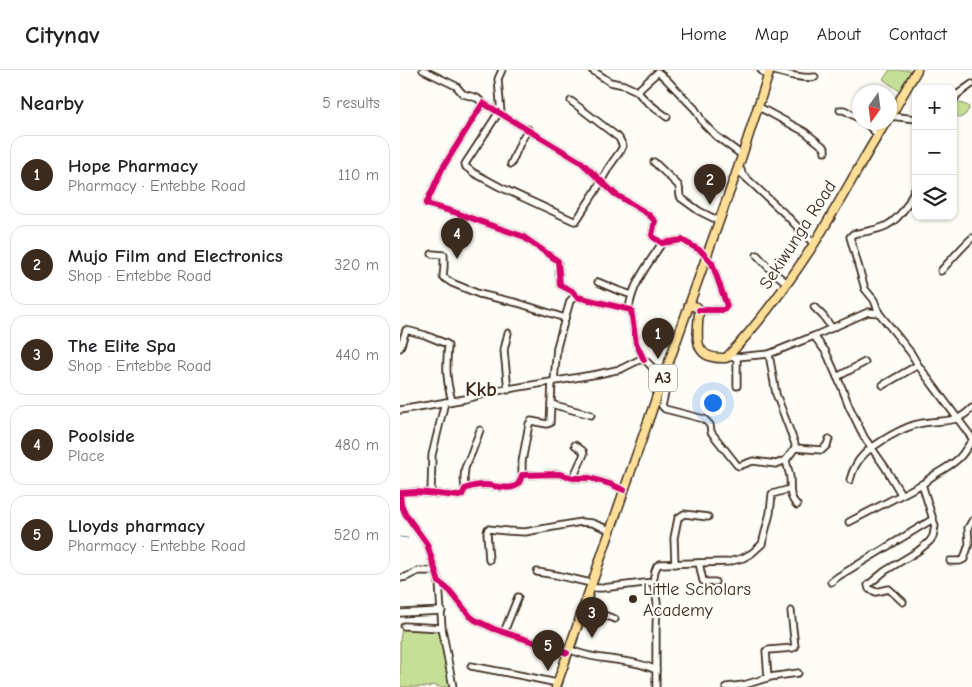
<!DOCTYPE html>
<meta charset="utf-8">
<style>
body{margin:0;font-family:"Comic Neue",sans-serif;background:#f6f6f6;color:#202124}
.controls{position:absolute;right:15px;top:15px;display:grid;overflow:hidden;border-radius:10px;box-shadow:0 1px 4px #0004}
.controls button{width:45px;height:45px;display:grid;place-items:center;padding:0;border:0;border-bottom:1px solid #e0e0e0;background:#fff;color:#202124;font:25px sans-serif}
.compass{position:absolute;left:452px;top:15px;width:45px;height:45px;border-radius:50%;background:#fff;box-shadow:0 1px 4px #0004;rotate:194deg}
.you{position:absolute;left:312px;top:332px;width:18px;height:18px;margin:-12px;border:4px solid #fff;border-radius:50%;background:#1a73e8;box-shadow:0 0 0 8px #1a73e833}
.badge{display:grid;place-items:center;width:32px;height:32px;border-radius:50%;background:#3b2a1e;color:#fff;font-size:16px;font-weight:700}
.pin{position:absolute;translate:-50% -41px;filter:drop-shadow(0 1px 2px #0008)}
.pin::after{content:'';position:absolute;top:26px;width:18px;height:15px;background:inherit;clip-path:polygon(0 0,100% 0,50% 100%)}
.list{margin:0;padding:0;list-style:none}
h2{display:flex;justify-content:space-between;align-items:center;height:65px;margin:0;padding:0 20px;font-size:21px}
h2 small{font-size:16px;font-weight:400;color:#757577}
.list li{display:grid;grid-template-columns:32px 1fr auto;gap:15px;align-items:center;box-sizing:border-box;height:80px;margin:0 10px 10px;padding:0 10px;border:1px solid #e0e0e0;border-radius:15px}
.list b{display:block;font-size:19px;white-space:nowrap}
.list p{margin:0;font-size:16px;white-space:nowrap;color:#757577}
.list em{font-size:16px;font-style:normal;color:#757577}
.icon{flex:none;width:28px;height:28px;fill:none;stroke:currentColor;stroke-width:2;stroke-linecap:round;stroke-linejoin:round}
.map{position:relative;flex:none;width:572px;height:617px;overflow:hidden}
header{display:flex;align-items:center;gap:30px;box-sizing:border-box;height:70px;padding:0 25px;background:#fff;border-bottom:1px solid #e0e0e0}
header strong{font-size:24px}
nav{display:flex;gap:28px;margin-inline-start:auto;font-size:18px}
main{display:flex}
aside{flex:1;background:#fff}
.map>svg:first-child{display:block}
</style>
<header>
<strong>Citynav</strong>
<nav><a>Home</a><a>Map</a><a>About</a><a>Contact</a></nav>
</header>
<main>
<aside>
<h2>Nearby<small>5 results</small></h2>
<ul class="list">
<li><span class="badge">1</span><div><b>Hope Pharmacy</b><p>Pharmacy · Entebbe Road</p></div><em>110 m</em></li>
<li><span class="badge">2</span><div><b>Mujo Film and Electronics</b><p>Shop · Entebbe Road</p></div><em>320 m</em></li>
<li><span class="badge">3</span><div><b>The Elite Spa</b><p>Shop · Entebbe Road</p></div><em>440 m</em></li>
<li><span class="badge">4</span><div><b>Poolside</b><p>Place</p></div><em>480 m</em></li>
<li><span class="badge">5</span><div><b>Lloyds pharmacy</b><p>Pharmacy · Entebbe Road</p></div><em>520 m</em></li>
</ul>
</aside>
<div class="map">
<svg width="572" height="617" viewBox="0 0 572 617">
<rect width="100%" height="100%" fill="#fdfcf7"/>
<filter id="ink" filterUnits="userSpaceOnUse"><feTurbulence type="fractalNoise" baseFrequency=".02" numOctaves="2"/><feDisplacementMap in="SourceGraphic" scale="10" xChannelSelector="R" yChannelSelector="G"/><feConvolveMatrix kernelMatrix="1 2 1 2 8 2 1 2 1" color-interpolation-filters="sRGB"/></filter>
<g filter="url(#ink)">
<g fill="#c6df96" stroke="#80845a">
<path d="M 490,0 L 513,0 L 501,22 L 483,9 Z"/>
<path d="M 553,27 L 555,31 L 568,36 L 569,39 L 565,45 L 560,48 L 553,43 Z"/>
<path d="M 2,557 L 40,560 L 50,617 L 40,617 L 32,615 L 29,617 L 0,617 L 0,571 Z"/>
</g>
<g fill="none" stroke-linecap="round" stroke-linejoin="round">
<g stroke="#6d919c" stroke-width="1">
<path d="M 372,9 L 374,3"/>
<path d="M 563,15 L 570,11"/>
<path d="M 364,31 L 371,12"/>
<path d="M 299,234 L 295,230 L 304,204"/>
<path d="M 273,294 L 292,240 L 295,241"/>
<path d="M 268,312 L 272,296"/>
<path d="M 238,393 L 243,378"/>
<path d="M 216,460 L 221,446"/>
<path d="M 0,467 L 8,468"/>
<path d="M 209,475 L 212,471 L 212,466"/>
<path d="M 196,515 L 208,480"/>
<path d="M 190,537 L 195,521"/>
<path d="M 182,559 L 188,542"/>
<path d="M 175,579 L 179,568"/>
<path d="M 164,608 L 173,584"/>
<path d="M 162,617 L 164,611"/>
</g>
<g stroke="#3b2a1e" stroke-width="9">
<g id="minor">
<path d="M 23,0 L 56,16 L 63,24 L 77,28 L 83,33"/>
<path d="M 192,0 L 210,12 L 224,15 L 237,21 L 258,2 L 266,9 L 295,39 L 304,54 L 316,66 L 342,85"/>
<path d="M 361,0 L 367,6"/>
<path d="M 371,0 C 385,4 401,9 415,7"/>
<path d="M 237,21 C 245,32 256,39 267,47"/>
<path d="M 553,31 L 558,24 L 572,14"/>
<path d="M 357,36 L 405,62 L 425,78 L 425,82"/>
<path d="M 440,40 L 444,40 L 460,49"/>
<path d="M 99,42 L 65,94 L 66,97 L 74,103 L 100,117 L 174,151 L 176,151 L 195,122 L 209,97 L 221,80 L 223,76 L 219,68 L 171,31"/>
<path d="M 101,43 L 98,9 L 102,0"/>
<path d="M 490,46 L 516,49"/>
<path d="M 465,52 L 478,65"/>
<path d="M 254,92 L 278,115 C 281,119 278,124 281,128 L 299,141 L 319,151"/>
<path d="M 111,94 L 121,71 L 128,59"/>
<path d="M 338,98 L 341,100 L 342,104 L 386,145 L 414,174"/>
<path d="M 516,117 C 512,123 511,129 507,135 C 492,159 479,159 453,164 L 450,167 L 465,219 L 474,230 L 479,243 L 511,283 L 518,295 L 572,368"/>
<path d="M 32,184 L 44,185 L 44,197 L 43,207 L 52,213 L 79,224 L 118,233 L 165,248"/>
<path d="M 357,185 L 371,200 L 387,213"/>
<path d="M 541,201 C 551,190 561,178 572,168"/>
<path d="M 198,212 L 217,220 L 232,225"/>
<path d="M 414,237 L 423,246 L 432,258"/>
<path d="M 229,239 C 232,214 249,193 262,173"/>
<path d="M 108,263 L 104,280 L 108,320"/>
<path d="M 414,266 L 426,282 L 442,318 L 449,336 L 464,367 L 485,397 L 501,424"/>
<path d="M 0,278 L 6,260 L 25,265 L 47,274 L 48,276 C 46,298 46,310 52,331"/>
<path d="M 369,284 L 376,324 L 395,374 L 395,378 L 386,390 C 387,396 389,401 390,407 C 391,418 388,426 397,435"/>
<path d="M 337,287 L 337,316"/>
<path d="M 326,288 L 369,284 L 414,266 L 468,242 L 479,243"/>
<path d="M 244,290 L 236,273 L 231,240 L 177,227 L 172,221 L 160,215 L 158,191 L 122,166 L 93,156 L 54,142 L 26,134 L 42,99 L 83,33 L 181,92 L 215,124 L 248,144 L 255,151 L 252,165 L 253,167 L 262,173 L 282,170 L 301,181 L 312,193 L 327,236 L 324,240 L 299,240"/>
<path d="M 437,307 L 465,292"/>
<path d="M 154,311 L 157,277 L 170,231 L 172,229 L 177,227"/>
<path d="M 483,315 L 518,295"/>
<path d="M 260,317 L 266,319 L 262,336 L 265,339 L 304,349 L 310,355 L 311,362 L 337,395 L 339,396 L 353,391 L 376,394 L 386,390"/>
<path d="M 151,334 L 191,345"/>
<path d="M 0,340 L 65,329 L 96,321 L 198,304 L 221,299 L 239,290 L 244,290 L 246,291 L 254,299 L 265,303"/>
<path d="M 395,378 L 422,380 L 427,375 L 429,369"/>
<path d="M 122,405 L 122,392 L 129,354 L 131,351 L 147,354 L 150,353 L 152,312"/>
<path d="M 173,408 L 184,384 L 183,381 L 175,375"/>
<path d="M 450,410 C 456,386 470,378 490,366 C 499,361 508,356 518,354 C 530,351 544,352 556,349 C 562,347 568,342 572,338"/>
<path d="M 65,419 L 64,408 L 65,398 L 72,382 L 80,360"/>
<path d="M 31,423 L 32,385 L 45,332"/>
<path d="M 449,452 L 524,413 C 535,402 550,398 560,387 C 565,382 567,376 572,371"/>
<path d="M 89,490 L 87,462 L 88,459 L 107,461 L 125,462 L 181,452 L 192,453 L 210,460"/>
<path d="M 550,491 L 560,491 L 564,489 L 569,474 L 568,458 L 572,451"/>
<path d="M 299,493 L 303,511 L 306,512 L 315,512"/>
<path d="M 275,494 L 274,468 L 278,448 L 284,444 L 308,447"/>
<path d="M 137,502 L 156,505 L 191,513"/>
<path d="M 0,508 L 6,507 L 18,501 L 35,501"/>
<path d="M 39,512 L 42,558 L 53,617"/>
<path d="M 431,512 L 439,506 L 533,449"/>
<path d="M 190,518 L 202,518 L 253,512"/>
<path d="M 503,532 L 489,519 L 476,522 L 469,519 L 468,515 L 485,501 L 518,481 L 530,471 L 533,466 L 535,456 L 522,414"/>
<path d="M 184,538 L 215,549"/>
<path d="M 0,543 L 42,541"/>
<path d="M 4,556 L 42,558"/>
<path d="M 104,562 L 118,527"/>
<path d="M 169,579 C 196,592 229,587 256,600"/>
<path d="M 167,583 L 94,559 L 75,550 L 70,546 L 50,521 L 39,512 L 27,474 L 6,445 L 1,434 L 0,423 L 16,422 L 59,426 L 62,425 L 65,419 C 71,416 77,415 85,415 C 93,415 110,421 117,415 C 120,413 121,408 122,405 L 159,404 L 173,408 L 190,408 L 210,414 L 224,420"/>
<path d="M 71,596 L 124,606 L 157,613"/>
<path d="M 368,608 L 366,581 L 369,580 L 393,578 L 395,577 L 391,541"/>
<path d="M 256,617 L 256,559 L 257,532 L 253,512 L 255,501 L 257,496 L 260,494 L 328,492 L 343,488 L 352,483 L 362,474 L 370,443 L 372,424 L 390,419"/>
<path d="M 326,617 L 344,615 L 370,607 L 398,603"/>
</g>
</g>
<g stroke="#3b2a1e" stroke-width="11">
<g id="major">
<path d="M 490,47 L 517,0"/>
<path d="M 289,235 L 297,237 L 299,240 C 298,265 290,290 326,288 C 359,254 388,214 414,174 C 439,134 461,92 486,52"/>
<path d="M 156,617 L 260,317 L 338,98 L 370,0"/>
</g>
</g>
<use href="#minor" stroke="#fdfcf7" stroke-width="5.5"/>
<use href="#major" stroke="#fcde96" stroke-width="8"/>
<g stroke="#fdfcf7" stroke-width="9">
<g id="cycleway">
<path d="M 244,290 L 236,273 L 231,240 L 177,227 L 172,221 L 160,215 L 158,191 L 122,166 L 93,156 L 54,142 L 26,134 L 42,99 L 83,33 L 181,92 L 215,124 L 248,144 L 255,151 L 252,165 L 253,167 L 262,173 L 282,170 L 301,181 L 312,193 L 327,236 L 324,240 L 299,240"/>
<path d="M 167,583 L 94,559 L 75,550 L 70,546 L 50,521 L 39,512 L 27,474 L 6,445 L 1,434 L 0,423 L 16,422 L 59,426 L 62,425 L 65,419 C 71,416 77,415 85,415 C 93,415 110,421 117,415 C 120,413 121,408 122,405 L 159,404 L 173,408 L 190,408 L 210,414 L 224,420"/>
</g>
</g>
<use href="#cycleway" stroke="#d6006c" stroke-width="6"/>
</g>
</g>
<circle fill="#3b2a1e" stroke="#fdfcf7" stroke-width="2" cx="233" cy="529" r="5"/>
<g text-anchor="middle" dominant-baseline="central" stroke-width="4.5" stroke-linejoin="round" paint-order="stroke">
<rect fill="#fdfcf7" stroke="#75695f" stroke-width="1" x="249" y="294.5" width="28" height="27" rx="4"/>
<g font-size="16" font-weight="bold" fill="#3b2a1e">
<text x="263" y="308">A3</text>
</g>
<g font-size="18" fill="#3b2a1e" stroke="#fdfcf7">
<text transform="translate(398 165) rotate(-57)">Sekiwunga Road</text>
</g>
<g font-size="18" fill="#3b2a1e" stroke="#fdfcf7" text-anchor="start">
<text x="243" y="519">Little Scholars<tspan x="243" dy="21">Academy</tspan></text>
</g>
<g font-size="20" font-weight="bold" fill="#3b2a1e" stroke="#fdfcf7">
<text x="81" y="319">Kkb</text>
</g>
</g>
</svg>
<div class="controls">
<button>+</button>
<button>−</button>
<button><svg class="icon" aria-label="layers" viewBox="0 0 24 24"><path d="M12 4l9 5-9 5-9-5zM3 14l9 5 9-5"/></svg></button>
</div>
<svg class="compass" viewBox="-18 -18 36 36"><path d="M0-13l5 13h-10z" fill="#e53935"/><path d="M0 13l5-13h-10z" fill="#757577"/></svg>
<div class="you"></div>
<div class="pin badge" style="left:258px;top:289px">1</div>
<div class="pin badge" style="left:310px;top:135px">2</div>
<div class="pin badge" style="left:192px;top:568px">3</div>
<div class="pin badge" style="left:57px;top:189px">4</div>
<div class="pin badge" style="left:148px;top:601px">5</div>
</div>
</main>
